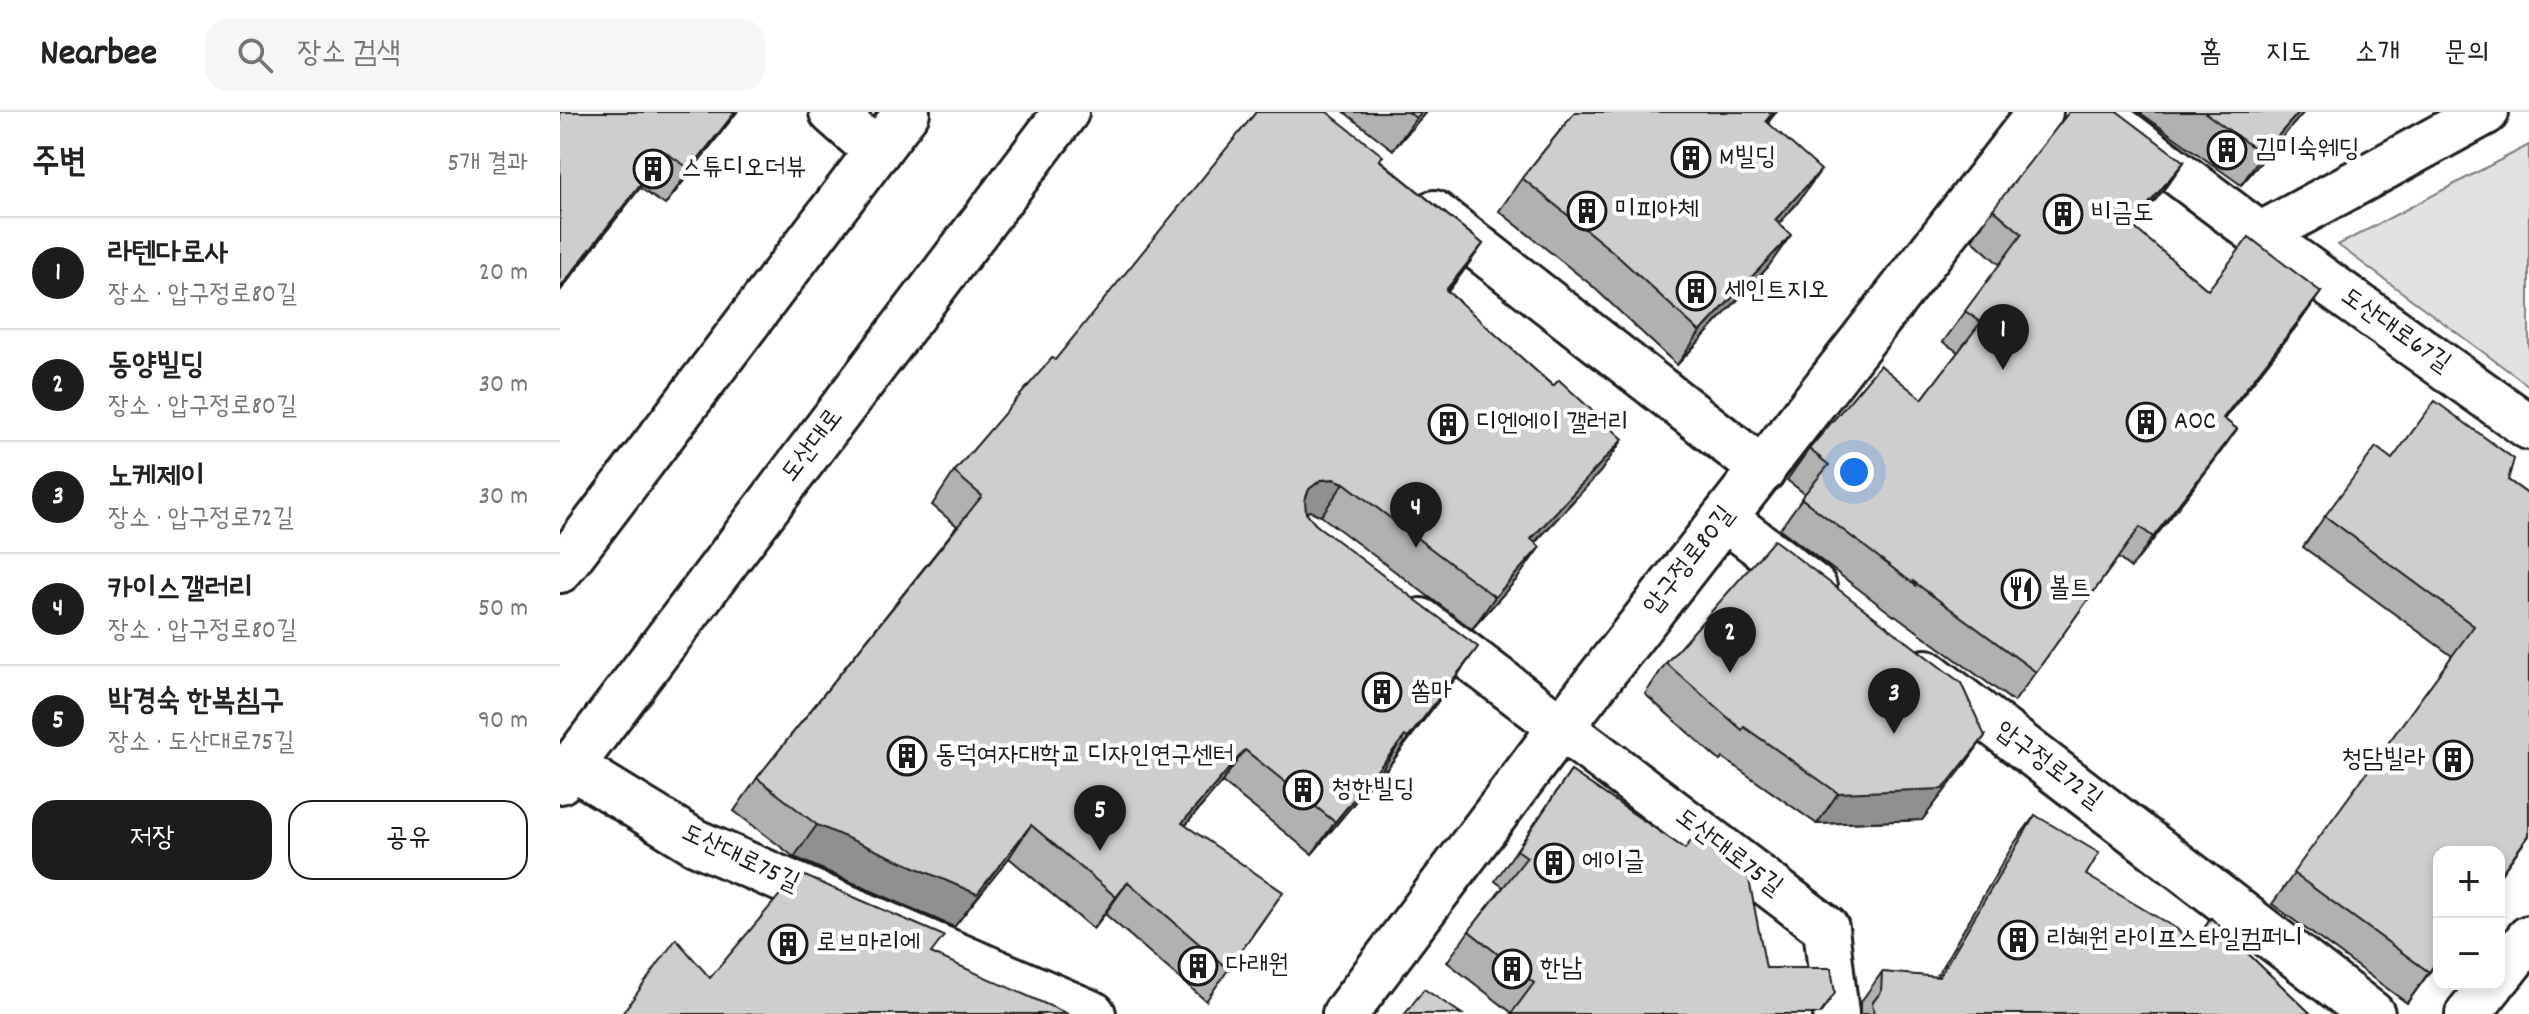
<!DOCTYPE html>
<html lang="ko">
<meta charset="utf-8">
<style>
body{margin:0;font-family:Dekko,"Poor Story",sans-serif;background:#f6f6f6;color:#222}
.controls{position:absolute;right:24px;bottom:24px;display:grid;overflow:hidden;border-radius:16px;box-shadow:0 4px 12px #0003}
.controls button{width:72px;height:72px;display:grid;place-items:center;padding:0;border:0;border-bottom:2px solid #e0e0e0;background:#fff;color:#222;font:40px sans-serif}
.you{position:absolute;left:1294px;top:360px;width:28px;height:28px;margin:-20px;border:6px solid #fff;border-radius:50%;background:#1a73e8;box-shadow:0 0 0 12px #1a73e833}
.badge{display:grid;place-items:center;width:52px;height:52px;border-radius:50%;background:#1c1c1c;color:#fff;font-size:26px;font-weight:700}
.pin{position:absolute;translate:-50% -66px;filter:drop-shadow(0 2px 4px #0008)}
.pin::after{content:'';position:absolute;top:42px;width:28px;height:24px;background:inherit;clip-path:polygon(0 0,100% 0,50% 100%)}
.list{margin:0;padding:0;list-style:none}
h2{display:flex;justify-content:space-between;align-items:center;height:104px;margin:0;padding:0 32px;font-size:34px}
h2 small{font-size:26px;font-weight:400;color:#767676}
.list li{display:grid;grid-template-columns:52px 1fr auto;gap:24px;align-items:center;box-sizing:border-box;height:112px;padding:0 32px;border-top:2px solid #e0e0e0}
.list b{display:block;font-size:30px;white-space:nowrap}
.list p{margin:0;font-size:26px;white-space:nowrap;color:#767676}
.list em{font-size:26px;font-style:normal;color:#767676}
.actions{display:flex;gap:16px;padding:24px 32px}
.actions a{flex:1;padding:18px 0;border:2px solid #1c1c1c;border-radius:24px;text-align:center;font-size:28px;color:#1c1c1c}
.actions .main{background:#1c1c1c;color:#fff}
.icon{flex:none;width:44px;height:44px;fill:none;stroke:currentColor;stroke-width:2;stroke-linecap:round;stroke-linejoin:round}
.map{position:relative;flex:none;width:1969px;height:902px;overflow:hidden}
header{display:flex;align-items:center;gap:48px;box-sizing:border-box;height:112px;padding:0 40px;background:#fff;border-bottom:2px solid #e0e0e0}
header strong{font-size:38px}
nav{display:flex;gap:44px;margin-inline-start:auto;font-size:28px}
.search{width:560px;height:72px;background:#f6f6f6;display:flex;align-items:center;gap:20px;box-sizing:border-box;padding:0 28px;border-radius:24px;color:#767676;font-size:30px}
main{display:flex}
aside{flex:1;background:#fff}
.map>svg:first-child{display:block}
</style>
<header>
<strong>Nearbee</strong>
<div class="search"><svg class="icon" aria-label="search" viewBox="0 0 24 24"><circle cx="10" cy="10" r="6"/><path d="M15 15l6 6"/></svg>장소 검색</div>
<nav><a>홈</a><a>지도</a><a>소개</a><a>문의</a></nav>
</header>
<main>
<aside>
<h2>주변<small>5개 결과</small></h2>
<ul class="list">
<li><span class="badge">1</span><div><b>라텐다로사</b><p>장소 · 압구정로80길</p></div><em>20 m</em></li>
<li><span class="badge">2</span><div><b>동양빌딩</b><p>장소 · 압구정로80길</p></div><em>30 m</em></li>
<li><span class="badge">3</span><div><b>노케제이</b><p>장소 · 압구정로72길</p></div><em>30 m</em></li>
<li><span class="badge">4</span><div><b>카이스갤러리</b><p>장소 · 압구정로80길</p></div><em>50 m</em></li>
<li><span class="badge">5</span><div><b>박경숙 한복침구</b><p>장소 · 도산대로75길</p></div><em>90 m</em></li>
</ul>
<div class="actions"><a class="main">저장</a><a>공유</a></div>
</aside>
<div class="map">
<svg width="1969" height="902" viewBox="0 0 1969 902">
<rect width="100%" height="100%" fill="#fff"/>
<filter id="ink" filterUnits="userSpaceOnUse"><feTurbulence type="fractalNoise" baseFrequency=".0125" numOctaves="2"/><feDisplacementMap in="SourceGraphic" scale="16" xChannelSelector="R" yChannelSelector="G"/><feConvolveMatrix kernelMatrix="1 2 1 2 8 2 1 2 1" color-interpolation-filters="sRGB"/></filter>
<g filter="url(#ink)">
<path fill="#e2e2e2" stroke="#7f7f7f" stroke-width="2" d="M 1969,33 L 1969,274 L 1778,133 Z"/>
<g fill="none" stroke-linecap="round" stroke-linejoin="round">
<g stroke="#1c1c1c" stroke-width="50">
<g id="minor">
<path d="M 272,0 L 317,40"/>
<path d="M 1537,0 L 1700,123 L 1969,315"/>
<path d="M 874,101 L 1203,358"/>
<path d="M 1700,123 L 1926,0"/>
<path d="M 1164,406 L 1254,475"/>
<path d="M 861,509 L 1266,816 L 1276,902"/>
<path d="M 1366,560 L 1812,902"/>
<path d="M 11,654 L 135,730 L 533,902"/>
<path d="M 1939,864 L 1969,826"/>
<path d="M 785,902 L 1002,614 L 1480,0"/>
<path d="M 1908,902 L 1932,872"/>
</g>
</g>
<g stroke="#1c1c1c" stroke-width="50">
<g id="major">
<path d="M 0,458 L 347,0"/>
<path d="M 0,669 L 506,0"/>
</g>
</g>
<use href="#minor" stroke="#fff" stroke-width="44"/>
<use href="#major" stroke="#fff" stroke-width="44"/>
</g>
<g fill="#b1b1b1" stroke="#1c1c1c" stroke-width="2">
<path d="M 0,0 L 177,0 L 105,93 L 80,76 L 0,179 Z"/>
<path d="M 784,0 L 866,0 L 833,38 Z"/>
<path d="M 1015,0 L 1216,0 L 1208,11 L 1238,90 L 1219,112 L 1208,155 L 1117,253 L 1030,172 L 939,99 L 962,66 Z"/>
<path d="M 1579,0 L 1744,0 L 1681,73 Z"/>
<path d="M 820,48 L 923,132 L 888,180 L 993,274 L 1063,327 L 1040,360 L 975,431 L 957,467 L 912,517 L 761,404 L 751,399 L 746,400 L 755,412 L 895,567 L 826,658 L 823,656 L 752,742 L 662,670 L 625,714 L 723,780 L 646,889 L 545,802 L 533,817 L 449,746 L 394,815 L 234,745 L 174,699 L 197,666 L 397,414 L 372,393 L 394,360 L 495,248 Z"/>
<path d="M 1624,50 L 1602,80 L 1573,115 L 1648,178 L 1761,180 L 1739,211 L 1664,307 L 1677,317 L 1655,348 L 1571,456 L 1558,446 L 1454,590 L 1335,503 L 1334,504 L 1220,417 L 1245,382 L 1227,368 L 1249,337 L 1362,287 L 1398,240 L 1383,230 L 1440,153 L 1412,128 L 1433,97 Z"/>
<path d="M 1832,347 L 1948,368 L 1969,383 L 1969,724 L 1939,765 L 1879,740 L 1879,847 L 1847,891 L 1712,792 L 1892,544 L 1743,435 L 1765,404 Z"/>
<path d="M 1106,551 L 1425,624 L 1403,655 L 1362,708 L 1257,712 L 1163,646 L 1160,649 L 1085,582 Z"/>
<path d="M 1011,659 L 1125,737 L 1188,762 L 952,901 L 887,850 L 909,819 L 943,775 L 935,769 Z"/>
<path d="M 1475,703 L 1526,763 L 1632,834 L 1651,806 L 1751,902 L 1300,902 L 1300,891 L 1322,860 L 1376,865 L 1453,733 Z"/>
</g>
<g fill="#909090" stroke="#1c1c1c" stroke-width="2">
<path d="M 175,0 L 177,0 L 105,93 L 130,57 Z"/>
<path d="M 861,0 L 866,0 L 833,38 L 856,6 Z"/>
<path d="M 1213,0 L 1216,0 L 1183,41 Z"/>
<path d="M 1739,0 L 1744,0 L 1681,73 L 1702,42 Z"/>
<path d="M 105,40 L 80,76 L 0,179 L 0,176 Z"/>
<path d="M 1624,50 L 1602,80 L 1549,144 L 1571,113 Z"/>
<path d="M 1261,58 L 1238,90 L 1192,141 L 1215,108 Z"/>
<path d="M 1231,123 L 1208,155 L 1117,253 L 1140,220 Z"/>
<path d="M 923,132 L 900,164 L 863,210 L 886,178 Z"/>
<path d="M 1761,180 L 1739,211 L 1641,337 L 1663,306 Z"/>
<path d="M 1677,317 L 1655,348 L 1571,456 L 1593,425 Z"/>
<path d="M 1063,327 L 1040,360 L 948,459 L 971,427 Z"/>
<path d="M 774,367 L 784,371 L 761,404 L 751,399 L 738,401 L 749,377 L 761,368 Z"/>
<path d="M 980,435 L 957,467 L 912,517 L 935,485 Z"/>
<path d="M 918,535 L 895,567 L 826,658 L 848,626 Z"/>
<path d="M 845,624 L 823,656 L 752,742 L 775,710 Z"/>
<path d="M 1425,624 L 1403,655 L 1362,708 L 1257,712 L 1278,681 Z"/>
<path d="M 685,638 L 662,670 L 599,744 L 622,711 Z"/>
<path d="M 257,713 L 471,713 L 449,746 L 394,815 L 234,745 Z"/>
<path d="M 568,770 L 545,802 L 533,817 L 556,785 Z"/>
<path d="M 1879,846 L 1879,847 L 1847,891 L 1869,860 Z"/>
</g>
<g fill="#cecece" stroke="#1c1c1c" stroke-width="2">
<path d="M 0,0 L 175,0 L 130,57 L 105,40 L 0,176 Z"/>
<path d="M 696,0 L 767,0 L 823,44 L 819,48 L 923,132 L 886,178 L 993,274 L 999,268 L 1063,327 L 971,427 L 980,435 L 935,485 L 784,371 L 774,367 L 761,368 L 749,377 L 745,388 L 746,401 L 755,412 L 918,535 L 848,626 L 845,624 L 775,710 L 685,638 L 622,711 L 723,780 L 668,857 L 568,770 L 556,785 L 471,713 L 417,782 L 257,713 L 197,666 L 422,384 L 394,360 L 492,246 L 495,248 Z"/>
<path d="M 848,0 L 861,0 L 856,6 Z"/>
<path d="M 1015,0 L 1213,0 L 1206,9 L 1261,58 L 1215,108 L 1231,123 L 1140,220 L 1052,139 L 962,66 Z"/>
<path d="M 1509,0 L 1558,0 L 1624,50 L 1571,113 L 1648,178 L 1689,125 L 1761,180 L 1663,306 L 1677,317 L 1593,425 L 1580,415 L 1476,560 L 1354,470 L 1355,473 L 1241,386 L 1269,353 L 1249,337 L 1320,253 L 1362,287 L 1421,210 L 1405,199 L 1462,122 L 1433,97 Z"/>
<path d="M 1644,0 L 1739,0 L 1702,42 Z"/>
<path d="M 1875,289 L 1954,347 L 1948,368 L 1969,383 L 1969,723 L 1939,764 L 1939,740 L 1879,740 L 1879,846 L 1869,860 L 1733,761 L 1914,514 L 1765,404 L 1816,335 L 1832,347 Z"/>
<path d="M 1214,428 L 1401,571 L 1425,624 L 1383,677 L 1278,681 L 1184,615 L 1182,618 L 1106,551 Z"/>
<path d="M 1011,659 L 1125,737 L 1136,722 L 1188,762 L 1206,856 L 1271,856 L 1275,881 L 1260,902 L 951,902 L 974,871 L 909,819 L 967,745 L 957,738 Z"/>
<path d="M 1475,703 L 1539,741 L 1526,763 L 1617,817 L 1632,835 L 1651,806 L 1751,902 L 1314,902 L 1312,891 L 1321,880 L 1322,860 L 1379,865 Z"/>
<path d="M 238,761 L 384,824 L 371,841 L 508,902 L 62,902 L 116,827 L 150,866 Z"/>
<path d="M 864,877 L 902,902 L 845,902 Z"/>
</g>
</g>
<defs>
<g id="building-ring" transform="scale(2)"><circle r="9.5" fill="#fff" stroke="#1c1c1c" stroke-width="1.5"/><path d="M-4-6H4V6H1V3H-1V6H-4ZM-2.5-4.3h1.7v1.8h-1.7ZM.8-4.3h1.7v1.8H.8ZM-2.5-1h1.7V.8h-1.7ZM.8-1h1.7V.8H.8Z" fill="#1c1c1c"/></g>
<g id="restaurant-ring" transform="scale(2)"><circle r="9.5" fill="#fff" stroke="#1c1c1c" stroke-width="1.5"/><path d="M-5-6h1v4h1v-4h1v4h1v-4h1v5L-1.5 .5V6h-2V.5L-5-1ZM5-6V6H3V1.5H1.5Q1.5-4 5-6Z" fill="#1c1c1c"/></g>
</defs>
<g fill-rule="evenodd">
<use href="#building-ring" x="1667" y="38"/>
<use href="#building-ring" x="1131" y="46"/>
<use href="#building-ring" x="93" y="57"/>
<use href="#building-ring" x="1027" y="99"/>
<use href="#building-ring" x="1503" y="102"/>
<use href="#building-ring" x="1136" y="179"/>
<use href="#building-ring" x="1586" y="310"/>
<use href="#building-ring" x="888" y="312"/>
<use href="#restaurant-ring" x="1461" y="477"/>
<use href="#building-ring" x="822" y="580"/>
<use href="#building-ring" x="347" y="644"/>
<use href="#building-ring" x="1893" y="648"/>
<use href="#building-ring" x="743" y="678"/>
<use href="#building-ring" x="994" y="751"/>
<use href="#building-ring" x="1458" y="828"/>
<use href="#building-ring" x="228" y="832"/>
<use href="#building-ring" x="638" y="854"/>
<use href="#building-ring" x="952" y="857"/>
</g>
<g text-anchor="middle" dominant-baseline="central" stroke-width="8" stroke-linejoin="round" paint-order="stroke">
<g font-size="26" fill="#1c1c1c" stroke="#fff" text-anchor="start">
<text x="1695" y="38">김미숙웨딩</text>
<text x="1159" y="46">M빌딩</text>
<text x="121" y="57">스튜디오더뷰</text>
<text x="1055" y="99">미피아체</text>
<text x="1531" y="102">비금도</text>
<text x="1164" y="179">세인트지오</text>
<text x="1614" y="310">AOC</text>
<text x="916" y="312">디엔에이 갤러리</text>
<text x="1489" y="477">볼트</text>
<text x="850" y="580">쏨마</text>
<text x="375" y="644">동덕여자대학교 디자인연구센터</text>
<text x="1865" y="648" text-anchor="end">청담빌라</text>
<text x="771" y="678">청한빌딩</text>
<text x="1022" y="751">에이글</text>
<text x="1486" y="828">리혜원 라이프스타일컴퍼니</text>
<text x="256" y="832">로브마리에</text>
<text x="666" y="854">다래원</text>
<text x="980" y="857">한남</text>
</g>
<g font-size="26" fill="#1c1c1c" stroke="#fff">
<text transform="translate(1835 219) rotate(35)">도산대로67길</text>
<text transform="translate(253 334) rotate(-53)">도산대로</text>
<text transform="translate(1130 449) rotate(-52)">압구정로80길</text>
<text transform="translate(1488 654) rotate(37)">압구정로72길</text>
<text transform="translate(1168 741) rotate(37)">도산대로75길</text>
<text transform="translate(180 747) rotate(25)">도산대로75길</text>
</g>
</g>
</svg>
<div class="controls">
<button>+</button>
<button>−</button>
</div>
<div class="you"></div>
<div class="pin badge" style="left:1443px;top:258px">1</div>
<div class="pin badge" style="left:1170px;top:561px">2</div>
<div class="pin badge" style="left:1334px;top:622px">3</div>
<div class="pin badge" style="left:856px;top:436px">4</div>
<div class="pin badge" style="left:540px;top:739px">5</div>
</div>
</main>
